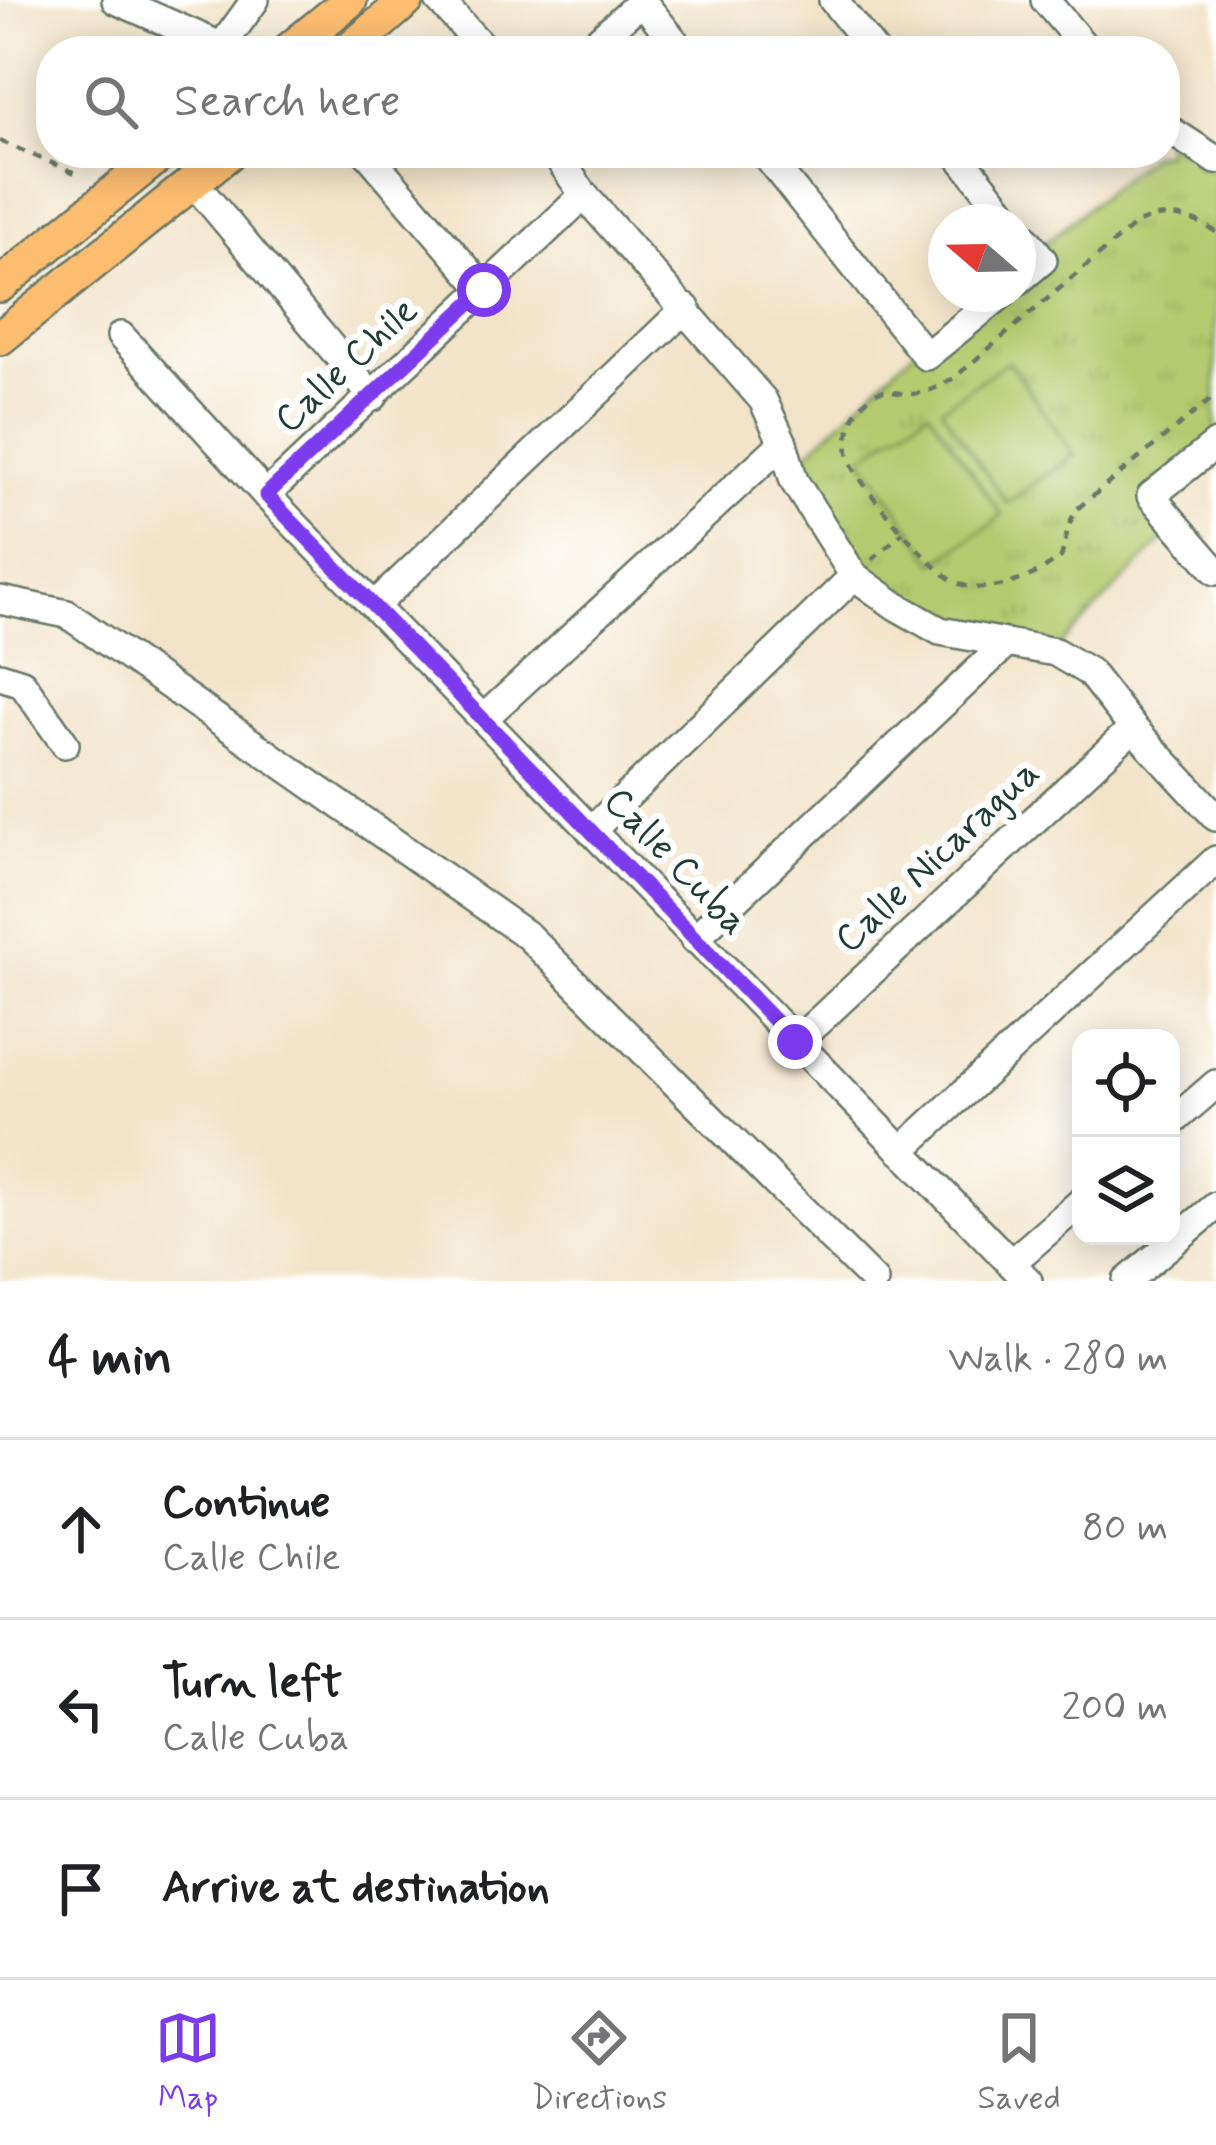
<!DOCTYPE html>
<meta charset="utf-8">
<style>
body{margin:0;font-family:Mynerve,sans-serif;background:#f6f6f6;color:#202124}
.controls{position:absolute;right:36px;bottom:36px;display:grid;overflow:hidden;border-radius:24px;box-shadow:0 6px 30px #0003}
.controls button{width:108px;height:108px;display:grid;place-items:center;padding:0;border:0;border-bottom:3px solid #e0e0e0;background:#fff;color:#202124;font:60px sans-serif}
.compass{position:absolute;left:928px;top:204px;width:108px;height:108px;border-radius:50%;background:#fff;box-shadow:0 6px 30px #0003;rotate:290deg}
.stop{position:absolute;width:36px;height:36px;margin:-27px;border:9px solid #7c3aed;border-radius:50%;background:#fff}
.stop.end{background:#7c3aed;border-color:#fff;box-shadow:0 3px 12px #0008}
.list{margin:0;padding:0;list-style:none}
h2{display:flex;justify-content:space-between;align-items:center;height:156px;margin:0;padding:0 48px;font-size:51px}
h2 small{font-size:39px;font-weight:400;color:#757577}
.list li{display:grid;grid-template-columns:78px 1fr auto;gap:36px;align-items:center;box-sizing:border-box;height:180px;padding:0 48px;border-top:3px solid #e0e0e0}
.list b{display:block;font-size:45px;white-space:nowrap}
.list p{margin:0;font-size:39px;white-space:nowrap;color:#757577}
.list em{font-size:39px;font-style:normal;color:#757577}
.icon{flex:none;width:66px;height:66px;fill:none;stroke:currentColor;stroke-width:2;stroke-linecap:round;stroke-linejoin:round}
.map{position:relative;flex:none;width:1216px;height:1281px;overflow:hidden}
.search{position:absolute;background:#fff;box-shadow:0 6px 30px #0003;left:36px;right:36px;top:36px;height:132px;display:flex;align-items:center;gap:30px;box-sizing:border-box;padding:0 42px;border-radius:48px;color:#757577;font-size:45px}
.sheet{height:696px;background:#fff}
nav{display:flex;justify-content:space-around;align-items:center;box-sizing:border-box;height:168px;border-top:3px solid #e0e0e0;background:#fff;font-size:33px;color:#757577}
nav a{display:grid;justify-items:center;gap:6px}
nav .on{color:#7c3aed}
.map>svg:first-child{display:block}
</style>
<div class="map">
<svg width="1216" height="1281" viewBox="0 0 1216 1281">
<defs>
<pattern id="park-tufts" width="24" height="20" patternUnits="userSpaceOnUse" patternTransform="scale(3)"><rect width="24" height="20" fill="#b5ca6e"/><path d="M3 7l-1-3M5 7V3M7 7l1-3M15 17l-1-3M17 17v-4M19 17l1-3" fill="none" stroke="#9bae60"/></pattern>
</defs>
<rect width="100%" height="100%" fill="#fff"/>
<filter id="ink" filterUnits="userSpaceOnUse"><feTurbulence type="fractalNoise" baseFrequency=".00833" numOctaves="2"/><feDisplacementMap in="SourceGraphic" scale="24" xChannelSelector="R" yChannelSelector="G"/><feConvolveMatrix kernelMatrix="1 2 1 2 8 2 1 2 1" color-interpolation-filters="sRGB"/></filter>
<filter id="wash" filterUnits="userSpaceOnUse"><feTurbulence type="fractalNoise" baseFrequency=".004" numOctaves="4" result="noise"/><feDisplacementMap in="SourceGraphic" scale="48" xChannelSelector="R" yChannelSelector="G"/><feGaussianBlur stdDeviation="2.7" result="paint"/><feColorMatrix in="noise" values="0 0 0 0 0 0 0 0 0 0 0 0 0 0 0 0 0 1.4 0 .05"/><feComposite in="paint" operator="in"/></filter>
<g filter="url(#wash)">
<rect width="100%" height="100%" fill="#f1e3c7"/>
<path fill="url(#park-tufts)" stroke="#6a8451" stroke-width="3" d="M 1165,142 L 1216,166 L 1216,437 L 1147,497 L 1173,530 L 1057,649 L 941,628 L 855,573 L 793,467 L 916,348 L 1007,294 L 1018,294 L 1039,248 L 1152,153 L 1165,153 Z"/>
<g fill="#b5ca6e" stroke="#6a8451" stroke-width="3">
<path d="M 1008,361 L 1074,455 L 1007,503 L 941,408 Z"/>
<path d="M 929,410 L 1002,516 L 935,563 L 862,457 Z"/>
</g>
</g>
<g filter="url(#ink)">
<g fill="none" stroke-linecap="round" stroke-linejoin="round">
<g stroke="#687767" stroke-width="32">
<g id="minor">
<path d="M 116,0 L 232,51"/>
<path d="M 439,0 L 486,51"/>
<path d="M 833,0 L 874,51"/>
<path d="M 1045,0 L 1088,51"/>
<path d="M 642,1 L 682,51"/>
<path d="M 222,46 L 255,0"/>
<path d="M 586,51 L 643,0"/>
<path d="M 1165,127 L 1216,160"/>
<path d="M 367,153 L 484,289"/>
<path d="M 555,153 L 584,195 L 763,400 L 783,443 L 794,481 L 854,576 L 896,606 L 940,631 L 1055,652 L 1089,672 L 1133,728 L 1216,817"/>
<path d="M 764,153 L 926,356 L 1002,294"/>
<path d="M 957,153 L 1012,222"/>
<path d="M 194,183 L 373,397"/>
<path d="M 1018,229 L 1043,260 L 1018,281"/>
<path d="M 121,336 L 266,495 L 1028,1281"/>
<path d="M 1216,444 L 1151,496 L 1216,571"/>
<path d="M 266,495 L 584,195"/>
<path d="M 0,600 L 67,614 L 528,936 L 874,1281"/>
<path d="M 375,605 L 686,308"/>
<path d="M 0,676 L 22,683 L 65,744"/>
<path d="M 485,717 L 783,443"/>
<path d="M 591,831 L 854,576"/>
<path d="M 694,939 L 1005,645"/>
<path d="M 795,1043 L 1133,728"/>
<path d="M 1171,1123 L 1216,1084"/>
<path d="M 901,1151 L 1216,860"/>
<path d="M 1011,1263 L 1081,1202"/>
<path d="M 1127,1281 L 1216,1206"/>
</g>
</g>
<g stroke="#687767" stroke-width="38">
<g id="major">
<path d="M 288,51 L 350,0"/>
<path d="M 348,51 L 407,0"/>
<path d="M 0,285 L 162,153"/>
<path d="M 0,338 L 229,153"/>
</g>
</g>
<g stroke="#687767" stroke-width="4.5" stroke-dasharray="9 9" stroke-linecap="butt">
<path d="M 0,141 L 80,175"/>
<path d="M 1216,232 C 1190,214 1158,210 1132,227 L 954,378 C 940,386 926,394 911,394 C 888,394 881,382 861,406 C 850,419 845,441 849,458 C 854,480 935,574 957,583 C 990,597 1036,577 1061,557 C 1067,539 1066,526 1077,509 L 1216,395"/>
<path d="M 872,560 L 903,532"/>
</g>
<use href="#minor" stroke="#fff" stroke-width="27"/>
<use href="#major" stroke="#fcbd6f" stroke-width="33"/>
</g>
</g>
<g fill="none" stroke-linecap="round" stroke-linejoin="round" filter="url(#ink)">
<path stroke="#7c3aed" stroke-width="15" d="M 484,290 L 266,495 L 795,1042"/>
</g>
<g text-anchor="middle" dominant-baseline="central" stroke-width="12" stroke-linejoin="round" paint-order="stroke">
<g font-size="39" fill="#1f3d34" stroke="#fff">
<text transform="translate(347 366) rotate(-43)">Calle Chile</text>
<text transform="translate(938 857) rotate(-43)">Calle Nicaragua</text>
<text transform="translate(675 862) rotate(46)">Calle Cuba</text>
</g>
</g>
</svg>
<div class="controls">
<button><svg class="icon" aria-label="locate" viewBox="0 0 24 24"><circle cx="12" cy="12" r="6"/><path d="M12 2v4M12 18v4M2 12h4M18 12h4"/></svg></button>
<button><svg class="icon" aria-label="layers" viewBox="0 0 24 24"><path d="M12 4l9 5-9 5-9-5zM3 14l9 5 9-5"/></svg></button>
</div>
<svg class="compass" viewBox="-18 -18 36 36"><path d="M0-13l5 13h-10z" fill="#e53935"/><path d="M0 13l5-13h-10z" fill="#757577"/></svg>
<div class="stop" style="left:484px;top:290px"></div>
<div class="stop end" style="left:795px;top:1042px"></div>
<div class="search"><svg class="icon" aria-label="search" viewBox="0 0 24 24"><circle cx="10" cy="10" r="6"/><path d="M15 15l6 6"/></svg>Search here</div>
</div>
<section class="sheet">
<h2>4 min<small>Walk · 280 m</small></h2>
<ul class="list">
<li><svg class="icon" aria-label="ahead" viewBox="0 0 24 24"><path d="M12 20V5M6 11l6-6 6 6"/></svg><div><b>Continue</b><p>Calle Chile</p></div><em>80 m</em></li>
<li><svg class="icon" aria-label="left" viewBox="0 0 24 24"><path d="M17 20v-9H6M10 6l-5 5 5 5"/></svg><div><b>Turn left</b><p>Calle Cuba</p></div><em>200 m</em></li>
<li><svg class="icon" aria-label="arrive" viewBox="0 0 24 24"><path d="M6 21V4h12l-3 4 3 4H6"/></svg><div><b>Arrive at destination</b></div></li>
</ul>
</section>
<nav>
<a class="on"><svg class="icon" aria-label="map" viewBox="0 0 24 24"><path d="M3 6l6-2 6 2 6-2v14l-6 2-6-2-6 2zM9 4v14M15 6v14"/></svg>Map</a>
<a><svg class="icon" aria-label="directions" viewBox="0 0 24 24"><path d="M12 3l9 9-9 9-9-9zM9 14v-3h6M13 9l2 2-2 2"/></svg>Directions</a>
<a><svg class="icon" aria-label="saved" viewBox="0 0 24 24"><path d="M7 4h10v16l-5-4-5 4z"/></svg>Saved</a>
</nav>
